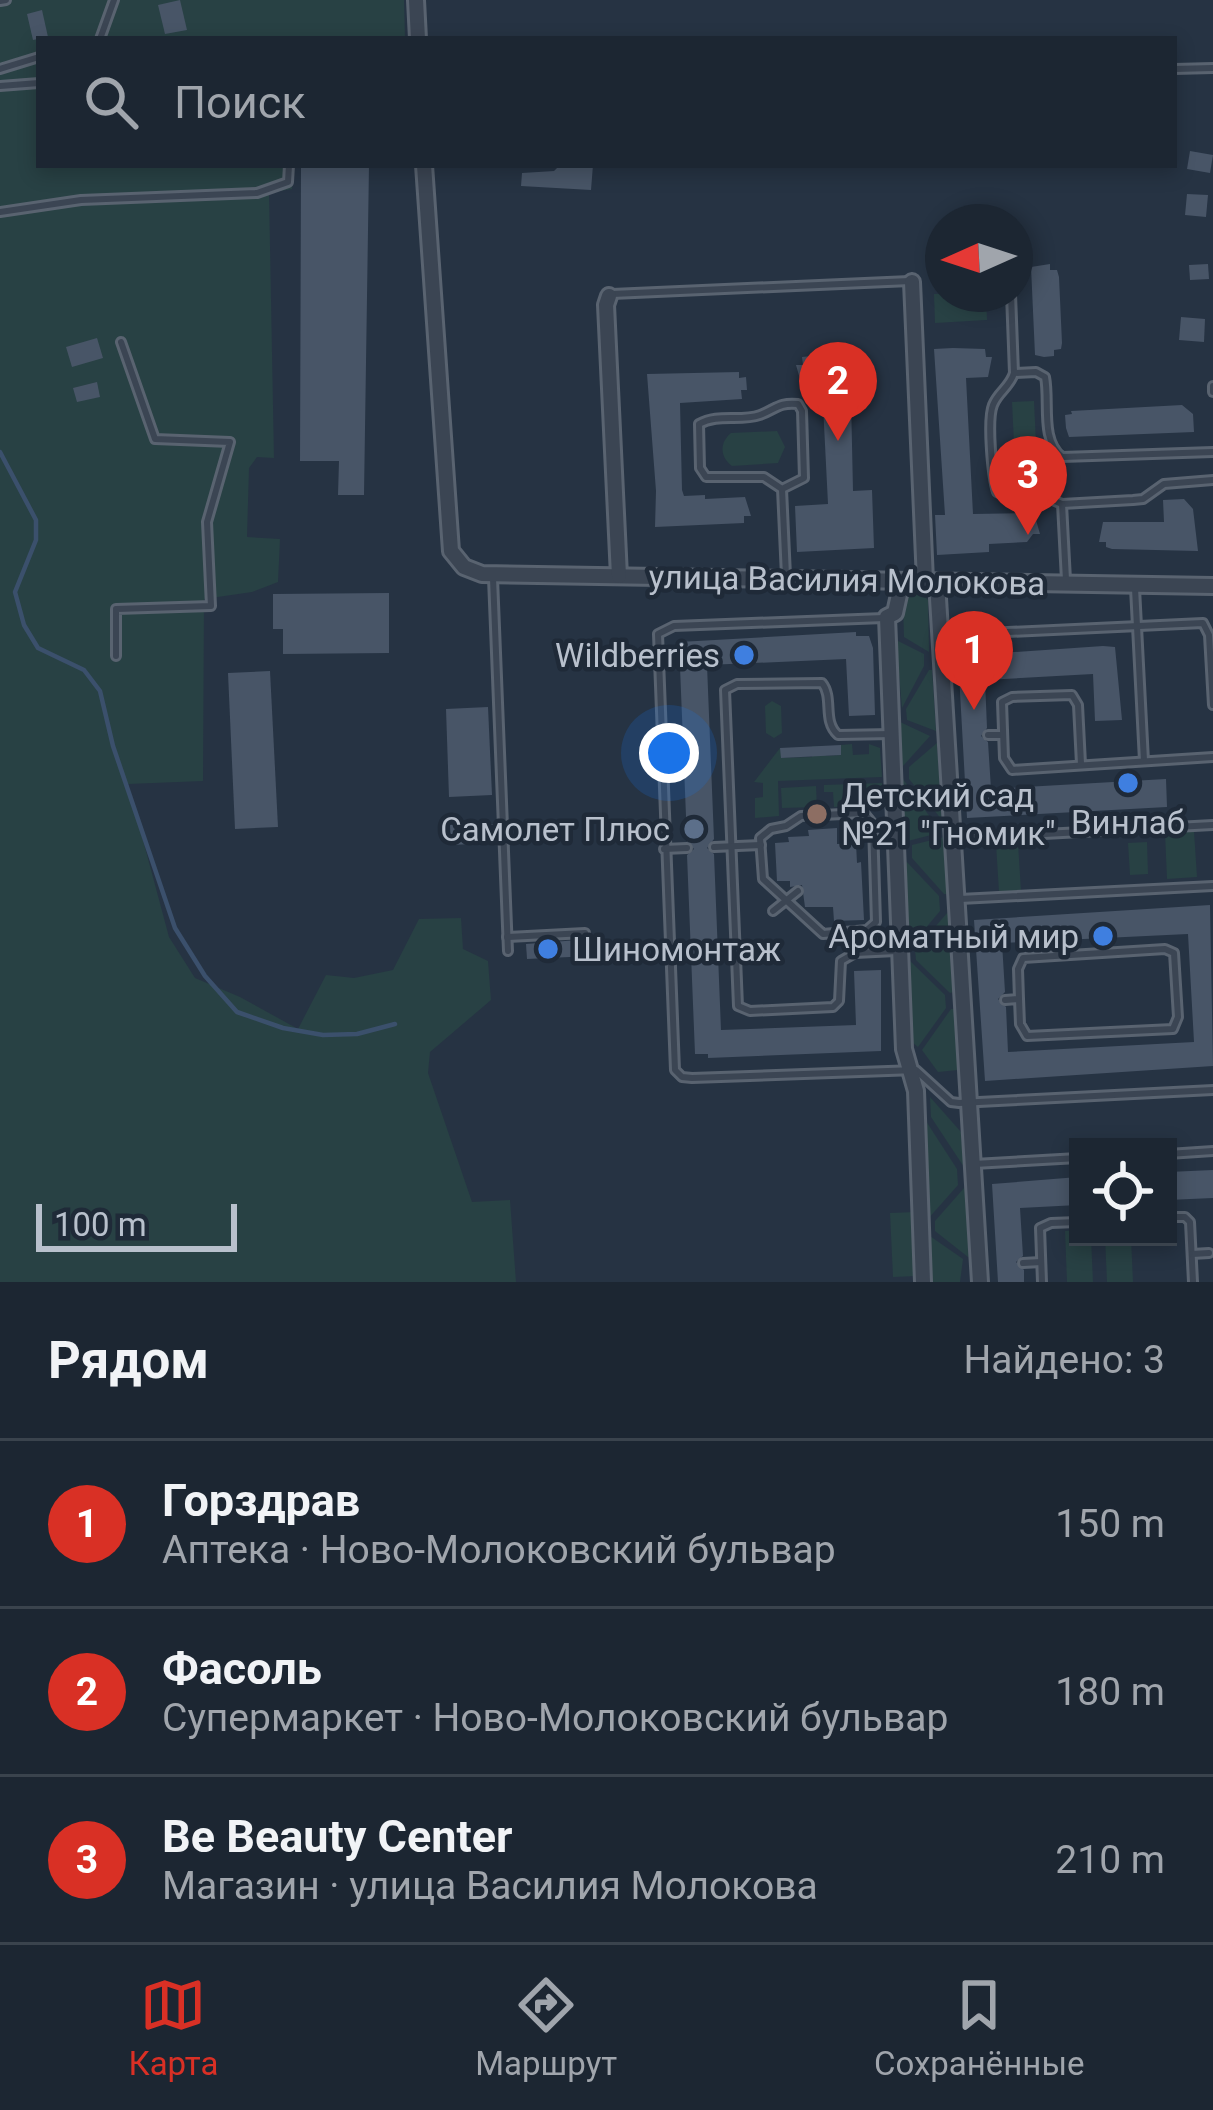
<!DOCTYPE html>
<html lang="ru">
<meta charset="utf-8">
<style>
body{margin:0;font-family:Roboto,sans-serif;background:#29323e;color:#f1f3f6}
.controls{position:absolute;right:36px;bottom:36px;display:grid;overflow:hidden;border-radius:0px;box-shadow:0 6px 18px #0003}
.controls button{width:108px;height:108px;display:grid;place-items:center;padding:0;border:0;border-bottom:3px solid #3a434d;background:#1c2632;color:#f1f3f6;font:60px sans-serif}
.compass{position:absolute;left:925px;top:204px;width:108px;height:108px;border-radius:50%;background:#1c2632;box-shadow:0 6px 18px #0003;rotate:267deg}
.scale{position:absolute;left:36px;bottom:30px;width:201px;box-sizing:border-box;padding-left:12px;border:6px solid #b8c0cc;border-top:0;font-size:33px;line-height:42px;white-space:nowrap;color:#b8c0cc;-webkit-text-stroke:9px #1f2a38;paint-order:stroke}
.you{position:absolute;left:669px;top:753px;width:42px;height:42px;margin:-30px;border:9px solid #fff;border-radius:50%;background:#1a73e8;box-shadow:0 0 0 18px #1a73e833}
.badge{display:grid;place-items:center;width:78px;height:78px;border-radius:50%;background:#d93025;color:#fff;font-size:39px;font-weight:700}
.pin{position:absolute;translate:-50% -99px;filter:drop-shadow(0 3px 6px #0008)}
.pin::after{content:'';position:absolute;top:63px;width:42px;height:36px;background:inherit;clip-path:polygon(0 0,100% 0,50% 100%)}
.list{margin:0;padding:0;list-style:none}
h2{display:flex;justify-content:space-between;align-items:center;height:156px;margin:0;padding:0 48px;font-size:51px}
h2 small{font-size:39px;font-weight:400;color:#a0a5ac}
.list li{display:grid;grid-template-columns:78px 1fr auto;gap:36px;align-items:center;box-sizing:border-box;height:168px;padding:0 48px;border-top:3px solid #3a434d}
.list b{display:block;font-size:45px;white-space:nowrap}
.list p{margin:0;font-size:39px;white-space:nowrap;color:#a0a5ac}
.list em{font-size:39px;font-style:normal;color:#a0a5ac}
.icon{flex:none;width:66px;height:66px;fill:none;stroke:currentColor;stroke-width:2;stroke-linecap:round;stroke-linejoin:round}
.map{position:relative;flex:none;width:1213px;height:1282px;overflow:hidden}
.search{position:absolute;background:#1c2632;box-shadow:0 6px 18px #0003;left:36px;right:36px;top:36px;height:132px;display:flex;align-items:center;gap:30px;box-sizing:border-box;padding:0 42px;border-radius:0px;color:#a0a5ac;font-size:45px}
.sheet{height:660px;background:#1c2632}
nav{display:flex;justify-content:space-around;align-items:center;box-sizing:border-box;height:168px;border-top:3px solid #3a434d;background:#1c2632;font-size:33px;color:#a0a5ac}
nav a{display:grid;justify-items:center;gap:6px}
nav .on{color:#d93025}
.map>svg:first-child{display:block}
</style>
<div class="map">
<svg width="1213" height="1282" viewBox="0 0 1213 1282">
<rect width="100%" height="100%" fill="#263343"/>
<g fill="#284144">
<path d="M 0,0 L 404,0 L 405,39 L 39,39 L 39,165 L 294,165 L 292,189 L 269,193 L 274,458 L 257,457 L 249,468 L 247,537 L 280,539 L 278,582 L 252,592 L 204,599 L 203,781 L 128,784 L 169,937 L 195,978 L 240,997 L 298,1029 L 326,975 L 354,978 L 393,970 L 419,919 L 461,918 L 463,949 L 488,961 L 491,1000 L 430,1052 L 428,1073 L 472,1202 L 510,1200 L 516,1282 L 0,1282 Z"/>
<path d="M 934,294 L 986,294 L 987,320 L 935,323 Z"/>
<path d="M 1034,401 L 1038,485 L 1016,486 L 1012,402 Z"/>
<path d="M 777,431 L 785,447 L 778,463 L 732,466 C 720,457 719,443 731,433 Z"/>
<path d="M 920,592 L 928,600 L 929,652 L 904,637 L 903,607 L 907,594 Z"/>
<path d="M 896,640 L 924,654 L 924,666 L 902,708 Z"/>
<path d="M 929,670 L 932,670 L 936,731 L 907,720 L 906,709 Z"/>
<path d="M 772,701 L 781,706 L 782,733 L 774,738 L 766,733 L 765,706 Z"/>
<path d="M 900,722 L 930,736 L 903,766 L 901,766 Z"/>
<path d="M 937,743 L 942,820 L 909,779 L 909,767 Z"/>
<path d="M 852,744 L 853,755 L 869,754 L 869,744 L 880,748 L 882,777 L 778,781 L 779,816 L 755,818 L 755,798 L 763,797 L 763,783 L 754,782 L 780,748 L 782,758 L 812,757 L 812,746 L 825,746 L 826,756 L 841,755 L 841,745 Z"/>
<path d="M 903,779 L 935,824 L 935,834 L 904,842 Z"/>
<path d="M 882,783 L 883,805 L 864,806 L 863,791 L 855,791 L 854,806 L 834,807 L 833,792 L 824,792 L 824,785 Z"/>
<path d="M 816,786 L 817,807 L 782,808 L 781,788 Z"/>
<path d="M 1194,831 L 1197,877 L 1167,879 L 1165,833 Z"/>
<path d="M 944,837 L 947,894 L 944,894 L 912,858 L 912,845 Z"/>
<path d="M 1147,842 L 1148,874 L 1130,875 L 1128,843 Z"/>
<path d="M 1018,843 L 1021,891 L 999,892 L 996,844 Z"/>
<path d="M 905,860 L 939,896 L 940,911 L 908,949 Z"/>
<path d="M 948,912 L 954,992 L 950,993 L 916,960 L 915,950 Z"/>
<path d="M 910,961 L 945,995 L 946,1008 L 918,1047 L 912,1042 Z"/>
<path d="M 951,1009 L 955,1009 L 958,1070 L 938,1072 L 922,1050 Z"/>
<path d="M 930,1097 L 961,1132 L 964,1167 L 931,1117 Z"/>
<path d="M 924,1118 L 957,1169 L 958,1185 L 927,1220 Z"/>
<path d="M 965,1187 L 969,1257 L 968,1257 L 935,1231 L 935,1221 Z"/>
<path d="M 915,1212 L 917,1276 L 893,1277 L 890,1213 Z"/>
<path d="M 1078,1230 L 1078,1237 L 1091,1237 L 1093,1282 L 1067,1282 L 1065,1231 Z"/>
<path d="M 927,1234 L 963,1259 L 960,1282 L 929,1282 Z"/>
<path d="M 1105,1237 L 1131,1237 L 1133,1282 L 1107,1282 Z"/>
</g>
<g fill="none" stroke-linecap="round" stroke-linejoin="round">
<path stroke="#3b506c" stroke-width="4.5" d="M 0,452 L 36,520 L 36,540 L 15,592 L 24,625 L 38,648 L 84,670 L 100,691 L 113,746 L 175,928 L 205,976 L 237,1012 L 283,1028 L 323,1035 L 357,1034 L 395,1024"/>
</g>
<g fill="#485567" fill-rule="evenodd">
<path d="M 180,0 L 187,30 L 165,34 L 158,5 Z"/>
<path d="M 42,10 L 48,37 L 33,40 L 27,14 Z"/>
<path d="M 1190,151 L 1213,155 L 1210,173 L 1187,169 Z"/>
<path d="M 301,165 L 369,165 L 364,495 L 338,495 L 339,461 L 300,461 Z"/>
<path d="M 560,165 L 593,165 L 591,190 L 521,186 L 522,173 L 554,171 Z"/>
<path d="M 1187,194 L 1208,195 L 1206,217 L 1185,215 Z"/>
<path d="M 1050,264 L 1050,270 L 1057,270 L 1059,277 L 1062,343 L 1061,349 L 1054,350 L 1054,356 L 1044,357 L 1035,355 L 1031,267 Z"/>
<path d="M 1208,264 L 1209,279 L 1190,280 L 1189,265 Z"/>
<path d="M 1181,317 L 1205,319 L 1204,342 L 1179,340 Z"/>
<path d="M 97,338 L 103,358 L 72,367 L 66,347 Z"/>
<path d="M 953,348 L 985,349 L 986,357 L 992,357 L 988,377 L 966,378 L 973,514 L 1034,513 L 1040,534 L 1033,534 L 1027,542 L 989,544 L 989,552 L 937,555 L 935,515 L 945,515 L 934,349 Z"/>
<path d="M 850,352 L 853,491 L 872,490 L 874,548 L 797,552 L 795,506 L 828,504 L 822,385 L 802,386 L 796,365 L 803,365 L 802,357 Z"/>
<path d="M 739,372 L 739,378 L 746,377 L 747,390 L 741,390 L 742,399 L 680,403 L 682,490 L 684,496 L 705,495 L 705,499 L 745,497 L 751,516 L 744,516 L 744,523 L 655,527 L 656,491 L 647,374 Z"/>
<path d="M 97,382 L 100,397 L 77,402 L 73,388 Z"/>
<path d="M 1182,405 L 1193,414 L 1194,432 L 1069,437 L 1066,428 L 1065,415 L 1072,414 L 1071,411 Z"/>
<path d="M 1184,499 L 1193,509 L 1198,551 L 1112,549 L 1106,547 L 1106,542 L 1099,542 L 1103,522 L 1164,522 L 1163,500 Z"/>
<path d="M 389,593 L 389,653 L 283,654 L 283,629 L 273,629 L 273,594 Z"/>
<path d="M 856,632 L 856,636 L 869,636 L 873,648 L 875,715 L 849,716 L 846,659 L 707,665 L 714,839 L 707,848 L 714,854 L 721,1030 L 856,1025 L 854,971 L 881,970 L 881,1051 L 708,1058 L 708,1054 L 695,1054 L 687,855 L 694,849 L 687,841 L 679,642 Z"/>
<path d="M 1103,646 L 1115,647 L 1122,720 L 1095,721 L 1093,674 L 985,680 L 987,728 L 981,736 L 988,742 L 991,789 L 1166,779 L 1167,807 L 967,818 L 958,656 Z"/>
<path d="M 270,671 L 278,827 L 235,829 L 228,673 Z"/>
<path d="M 488,707 L 492,795 L 449,797 L 446,709 Z"/>
<path d="M 841,745 L 841,755 L 781,758 L 780,748 Z"/>
<path d="M 493,824 L 494,843 L 451,845 L 450,825 Z"/>
<path d="M 837,828 L 837,844 L 856,843 L 857,863 L 861,862 L 864,920 L 834,921 L 833,907 L 805,907 L 802,885 L 790,887 L 790,881 L 777,881 L 775,843 L 789,842 L 788,837 L 809,836 L 808,830 Z"/>
<path d="M 1210,905 L 1213,1066 L 985,1081 L 974,920 ZM 1188,934 L 1194,1042 L 1008,1052 L 1006,1007 L 998,999 L 1005,992 L 1002,943 Z"/>
<path d="M 591,939 L 591,956 L 527,959 L 526,944 Z"/>
<path d="M 1213,1170 L 1213,1198 L 1168,1200 L 1168,1172 Z"/>
<path d="M 1078,1177 L 1078,1205 L 1020,1208 L 1023,1256 L 1016,1262 L 1024,1270 L 1024,1282 L 998,1282 L 992,1184 Z"/>
</g>
<g fill="none" stroke-linecap="round" stroke-linejoin="round">
<g stroke="#596370" stroke-width="12">
<g id="service">
<path d="M 0,1 L 6,0"/>
<path d="M 100,39 L 114,0"/>
<path d="M 0,69 L 39,57"/>
<path d="M 1174,69 L 1213,68"/>
<path d="M 0,86 L 39,83"/>
<path d="M 0,212 L 81,200 L 257,193 L 288,182 L 289,165"/>
<path d="M 612,294 L 910,281"/>
<path d="M 1011,294 L 1014,373 C 1010,387 998,392 993,405 C 987,420 992,476 997,492 L 1008,497 L 1043,496 L 1062,504 L 1133,500 L 1143,499 L 1164,484 L 1213,480"/>
<path d="M 1014,373 L 1036,372 L 1045,377 C 1050,402 1040,440 1062,457 L 1213,452"/>
<path d="M 1213,386 L 1213,392"/>
<path d="M 782,489 L 804,478 L 802,411 L 798,404 C 779,402 776,409 760,415 C 740,422 718,413 699,424 L 700,468 L 706,477 L 764,477 L 782,489 L 786,576"/>
<path d="M 1062,504 L 1066,580"/>
<path d="M 493,578 L 508,951"/>
<path d="M 1135,588 L 1144,761"/>
<path d="M 884,618 L 674,626 L 658,634 L 675,1070 L 682,1077 L 692,1078 L 916,1070 L 951,1102 L 959,1103 L 1213,1090"/>
<path d="M 944,635 L 1203,623 L 1209,635 L 1213,705"/>
<path d="M 116,656 L 116,609 L 211,606 L 207,522 L 230,442 L 155,439 L 121,342"/>
<path d="M 892,734 L 838,735 C 822,721 834,698 822,683 L 737,684 L 725,690 L 738,1006 L 750,1011 L 833,1007 L 839,1001 L 841,961 L 855,953 L 896,951"/>
<path d="M 988,735 L 1003,735"/>
<path d="M 1081,764 L 1078,705 L 1072,695 L 1012,697 L 1002,702 L 1004,758 L 1012,770 L 1213,757"/>
<path d="M 864,813 L 873,824 L 876,922 L 867,930 L 823,934 L 763,879 L 760,838 L 771,829 L 786,826 L 801,816 Z"/>
<path d="M 953,839 L 1213,825"/>
<path d="M 714,847 L 761,845"/>
<path d="M 664,849 L 687,848"/>
<path d="M 960,899 L 1213,886"/>
<path d="M 773,911 L 798,891"/>
<path d="M 507,937 L 585,933"/>
<path d="M 1005,1000 L 1019,999 L 1018,969 L 1023,958 L 1165,949 L 1174,953 L 1178,1017 L 1173,1029 L 1027,1036 L 1020,1024 L 1019,999"/>
<path d="M 1168,1154 L 1213,1151"/>
<path d="M 974,1164 L 1078,1158"/>
<path d="M 1168,1217 L 1185,1217 L 1190,1222 L 1193,1282"/>
<path d="M 1192,1254 L 1209,1253"/>
<path d="M 1023,1263 L 1041,1262"/>
<path d="M 1042,1282 L 1040,1228 L 1051,1223 L 1078,1222"/>
</g>
</g>
<g stroke="#596370" stroke-width="20">
<g id="minor">
<path d="M 416,0 L 418,39"/>
<path d="M 424,165 L 451,551 L 464,567 L 482,574 L 1213,586"/>
<path d="M 912,282 L 925,581"/>
<path d="M 609,296 L 606,305 L 619,576"/>
<path d="M 902,581 L 895,613 L 887,617 L 904,1049 L 916,1091 L 923,1282"/>
<path d="M 937,582 L 980,1282"/>
</g>
</g>
<use href="#service" stroke="#3b4553" stroke-width="6"/>
<use href="#minor" stroke="#3b4553" stroke-width="14"/>
</g>
<g fill="#3f7fe0" stroke="#1f2a38" stroke-width="4.5">
<circle cx="744" cy="655" r="12"/>
<circle cx="1128" cy="783" r="12"/>
<circle cx="1103" cy="936" r="12"/>
<circle cx="548" cy="949" r="12"/>
</g>
<circle fill="#8d6e63" stroke="#1f2a38" stroke-width="4.5" cx="817" cy="814" r="12"/>
<circle fill="#5c6f8a" stroke="#1f2a38" stroke-width="4.5" cx="694" cy="829" r="12"/>
<g text-anchor="middle" dominant-baseline="central" stroke-width="9" stroke-linejoin="round" paint-order="stroke">
<g font-size="33" fill="#b8c0cc" stroke="#1f2a38">
<text transform="translate(847 580) rotate(1)">улица Василия Молокова</text>
</g>
<g font-size="33" fill="#b8c0cc" stroke="#1f2a38" text-anchor="end">
<text x="720" y="655">Wildberries</text>
<text x="841" y="795" text-anchor="start">Детский сад<tspan x="841" dy="38">№21 "Гномик"</tspan></text>
<text x="1128" y="822" text-anchor="middle">Винлаб</text>
<text x="670" y="829">Самолет Плюс</text>
<text x="1079" y="936">Ароматный мир</text>
<text x="572" y="949" text-anchor="start">Шиномонтаж</text>
</g>
</g>
</svg>
<div class="controls">
<button><svg class="icon" aria-label="locate" viewBox="0 0 24 24"><circle cx="12" cy="12" r="6"/><path d="M12 2v4M12 18v4M2 12h4M18 12h4"/></svg></button>
</div>
<svg class="compass" viewBox="-18 -18 36 36"><path d="M0-13l5 13h-10z" fill="#e53935"/><path d="M0 13l5-13h-10z" fill="#a0a5ac"/></svg>
<div class="scale">100 m</div>
<div class="you"></div>
<div class="pin badge" style="left:974px;top:710px">1</div>
<div class="pin badge" style="left:838px;top:441px">2</div>
<div class="pin badge" style="left:1028px;top:535px">3</div>
<div class="search"><svg class="icon" aria-label="search" viewBox="0 0 24 24"><circle cx="10" cy="10" r="6"/><path d="M15 15l6 6"/></svg>Поиск</div>
</div>
<section class="sheet">
<h2>Рядом<small>Найдено: 3</small></h2>
<ul class="list">
<li><span class="badge">1</span><div><b>Горздрав</b><p>Аптека · Ново-Молоковский бульвар</p></div><em>150 m</em></li>
<li><span class="badge">2</span><div><b>Фасоль</b><p>Супермаркет · Ново-Молоковский бульвар</p></div><em>180 m</em></li>
<li><span class="badge">3</span><div><b>Be Beauty Center</b><p>Магазин · улица Василия Молокова</p></div><em>210 m</em></li>
</ul>
</section>
<nav>
<a class="on"><svg class="icon" aria-label="map" viewBox="0 0 24 24"><path d="M3 6l6-2 6 2 6-2v14l-6 2-6-2-6 2zM9 4v14M15 6v14"/></svg>Карта</a>
<a><svg class="icon" aria-label="directions" viewBox="0 0 24 24"><path d="M12 3l9 9-9 9-9-9zM9 14v-3h6M13 9l2 2-2 2"/></svg>Маршрут</a>
<a><svg class="icon" aria-label="saved" viewBox="0 0 24 24"><path d="M7 4h10v16l-5-4-5 4z"/></svg>Сохранённые</a>
</nav>
